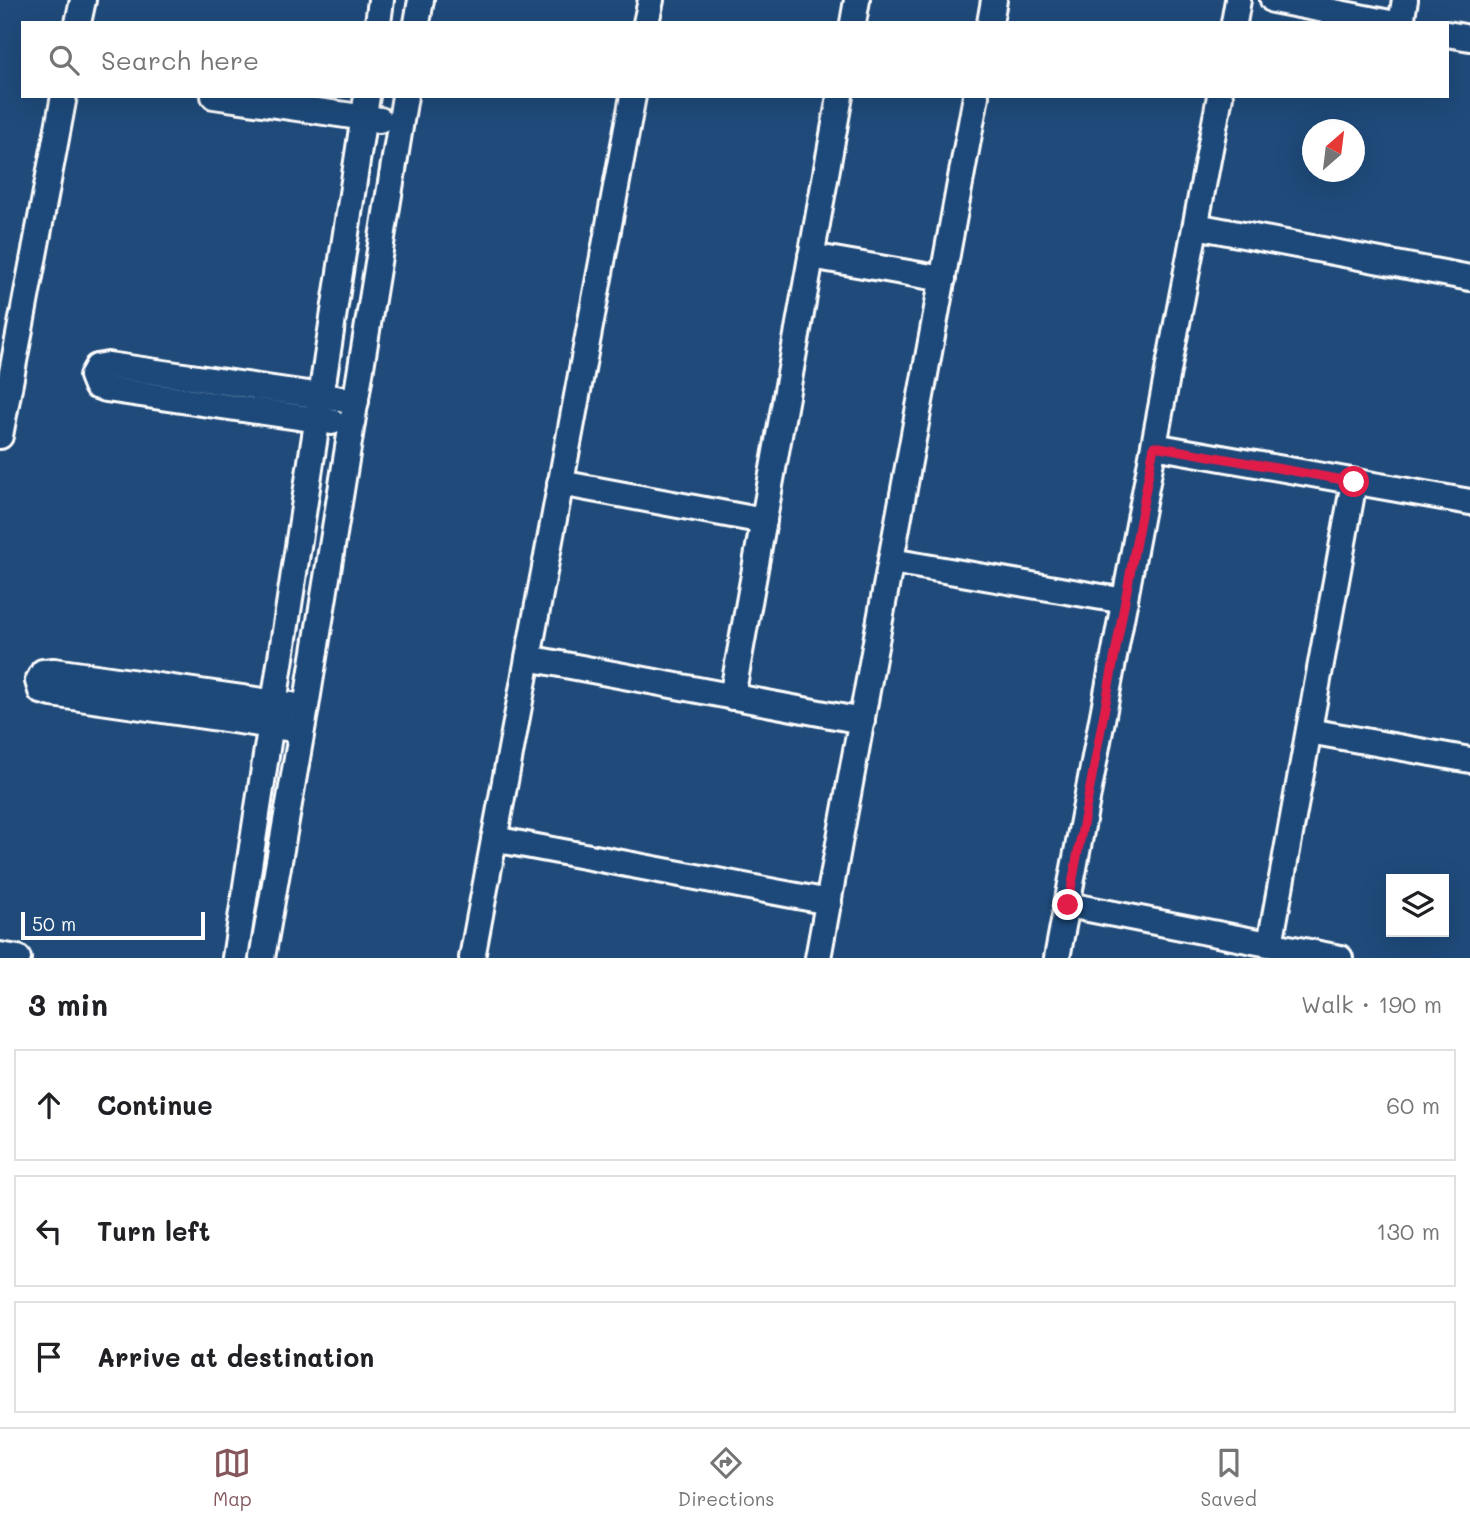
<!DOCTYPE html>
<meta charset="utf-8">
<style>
body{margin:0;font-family:Mali,sans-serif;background:#f2f2f2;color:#202124}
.controls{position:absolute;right:21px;bottom:21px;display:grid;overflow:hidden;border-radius:0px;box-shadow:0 7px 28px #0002}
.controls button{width:63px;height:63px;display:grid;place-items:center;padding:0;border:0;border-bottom:2px solid #e0e0e0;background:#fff;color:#202124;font:35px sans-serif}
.compass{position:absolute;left:1302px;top:119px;width:63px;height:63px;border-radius:50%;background:#fff;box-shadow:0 7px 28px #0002;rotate:28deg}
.scale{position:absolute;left:21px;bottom:18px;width:184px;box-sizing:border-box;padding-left:7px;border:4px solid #fff;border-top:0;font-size:19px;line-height:24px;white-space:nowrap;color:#fff;-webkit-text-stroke:5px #1f4a7a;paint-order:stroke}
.stop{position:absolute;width:21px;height:21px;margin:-16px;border:5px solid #e11d48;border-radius:50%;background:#fff}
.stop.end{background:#e11d48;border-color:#fff;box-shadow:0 2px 7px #0008}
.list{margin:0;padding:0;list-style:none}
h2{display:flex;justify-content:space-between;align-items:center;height:91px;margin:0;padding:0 28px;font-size:30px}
h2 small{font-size:23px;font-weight:400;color:#757577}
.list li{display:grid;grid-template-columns:46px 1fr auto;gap:21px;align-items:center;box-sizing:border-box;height:112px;margin:0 14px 14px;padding:0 14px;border:2px solid #e0e0e0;border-radius:0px}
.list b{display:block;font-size:26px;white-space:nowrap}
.list em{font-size:23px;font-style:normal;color:#757577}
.icon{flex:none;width:38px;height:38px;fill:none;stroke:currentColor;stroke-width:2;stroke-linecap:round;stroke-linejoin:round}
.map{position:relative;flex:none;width:1470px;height:958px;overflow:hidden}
.search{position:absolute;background:#fff;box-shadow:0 7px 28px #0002;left:21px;right:21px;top:21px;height:77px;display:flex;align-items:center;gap:18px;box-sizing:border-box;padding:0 24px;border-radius:0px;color:#757577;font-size:26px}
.sheet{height:469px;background:#fff}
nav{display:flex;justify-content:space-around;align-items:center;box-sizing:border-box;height:98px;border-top:2px solid #e0e0e0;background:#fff;font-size:19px;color:#757577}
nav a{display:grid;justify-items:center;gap:4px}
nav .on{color:#84575d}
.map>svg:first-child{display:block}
</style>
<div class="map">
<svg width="1470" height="958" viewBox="0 0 1470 958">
<rect width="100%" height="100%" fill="#1f4a7a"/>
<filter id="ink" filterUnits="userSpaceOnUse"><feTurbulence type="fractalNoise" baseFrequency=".0143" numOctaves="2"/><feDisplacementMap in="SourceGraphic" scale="14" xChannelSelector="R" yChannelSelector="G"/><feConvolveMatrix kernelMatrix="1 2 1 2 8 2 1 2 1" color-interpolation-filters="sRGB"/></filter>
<g filter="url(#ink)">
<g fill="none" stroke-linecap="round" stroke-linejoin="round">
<g stroke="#fff" stroke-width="30">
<g id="minor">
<path d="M 1273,0 L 1390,23"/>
<path d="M 78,23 L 83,0"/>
<path d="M 378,23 L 381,0"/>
<path d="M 417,23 L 421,0"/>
<path d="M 646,23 L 651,0"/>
<path d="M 853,23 L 857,0"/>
<path d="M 990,23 L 994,0"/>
<path d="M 1234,23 L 1238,0"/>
<path d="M 1401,23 L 1405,0"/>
<path d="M 1447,34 L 1470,38"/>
<path d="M 214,96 L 380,120"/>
<path d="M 1196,226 L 1470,278"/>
<path d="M 811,256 L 943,279"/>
<path d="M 332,422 L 106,389 L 96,386 L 92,376 L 97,367 L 108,365 L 356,401"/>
<path d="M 0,436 L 64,96"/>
<path d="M 1154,446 L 1470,502"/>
<path d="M 560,483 L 764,521"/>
<path d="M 891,561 L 1125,601"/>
<path d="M 528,658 L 862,721"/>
<path d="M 732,697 L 840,96"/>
<path d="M 287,728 L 52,694 L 41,691 L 38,681 L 43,672 L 54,671 L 291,705"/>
<path d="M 1309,731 L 1470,760"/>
<path d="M 494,839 L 829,902"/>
<path d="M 1068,905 L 1340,958"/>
<path d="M 1270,944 L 1354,482"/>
<path d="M 0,955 L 18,958"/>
<path d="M 235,958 L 367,96"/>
<path d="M 262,958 L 306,707 L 405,96"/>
<path d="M 472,958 L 633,96"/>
<path d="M 818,958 L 976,96"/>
<path d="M 1057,958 L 1220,96"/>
</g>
</g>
<use href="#minor" stroke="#1f4a7a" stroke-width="24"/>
</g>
</g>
<g fill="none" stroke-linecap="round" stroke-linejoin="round" filter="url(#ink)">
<path stroke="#e11d48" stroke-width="9" d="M 1068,905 L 1154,446 L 1354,482"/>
</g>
</svg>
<div class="controls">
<button><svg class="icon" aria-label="layers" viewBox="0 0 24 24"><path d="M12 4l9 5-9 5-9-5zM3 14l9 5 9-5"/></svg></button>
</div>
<svg class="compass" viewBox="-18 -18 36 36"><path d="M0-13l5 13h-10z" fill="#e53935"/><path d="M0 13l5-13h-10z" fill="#757577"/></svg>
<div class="scale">50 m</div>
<div class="stop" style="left:1354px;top:482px"></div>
<div class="stop end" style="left:1068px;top:905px"></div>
<div class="search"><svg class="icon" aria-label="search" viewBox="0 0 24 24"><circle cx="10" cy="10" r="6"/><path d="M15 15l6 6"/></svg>Search here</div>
</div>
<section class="sheet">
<h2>3 min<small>Walk · 190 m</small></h2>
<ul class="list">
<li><svg class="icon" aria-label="ahead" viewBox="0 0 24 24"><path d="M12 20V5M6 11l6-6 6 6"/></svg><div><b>Continue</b></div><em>60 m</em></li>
<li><svg class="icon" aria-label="left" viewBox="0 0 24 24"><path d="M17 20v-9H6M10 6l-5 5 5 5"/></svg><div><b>Turn left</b></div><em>130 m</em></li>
<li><svg class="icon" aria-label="arrive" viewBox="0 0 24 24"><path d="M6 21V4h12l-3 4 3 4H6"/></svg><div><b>Arrive at destination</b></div></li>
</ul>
</section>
<nav>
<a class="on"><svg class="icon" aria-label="map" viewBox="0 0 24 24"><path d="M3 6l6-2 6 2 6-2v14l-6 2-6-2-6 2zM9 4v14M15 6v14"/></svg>Map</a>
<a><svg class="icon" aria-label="directions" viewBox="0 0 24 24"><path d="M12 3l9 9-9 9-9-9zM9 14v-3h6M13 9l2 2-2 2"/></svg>Directions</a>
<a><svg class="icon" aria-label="saved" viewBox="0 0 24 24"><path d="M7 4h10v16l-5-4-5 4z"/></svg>Saved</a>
</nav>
